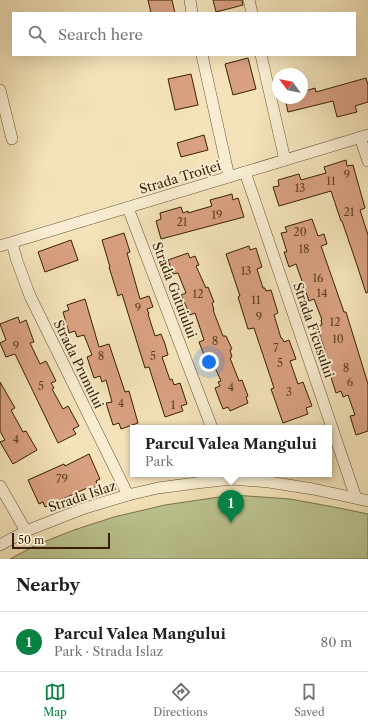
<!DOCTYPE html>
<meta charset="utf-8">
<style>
body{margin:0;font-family:"Libre Caslon Text",serif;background:#f6f6f6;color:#202124}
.compass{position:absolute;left:272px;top:68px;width:36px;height:36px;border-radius:50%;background:#fff;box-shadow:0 4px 16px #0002;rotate:302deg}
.scale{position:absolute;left:12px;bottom:10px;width:98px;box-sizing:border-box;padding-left:4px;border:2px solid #381f05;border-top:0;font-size:11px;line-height:14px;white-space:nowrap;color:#381f05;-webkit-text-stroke:3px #f8edd2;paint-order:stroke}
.you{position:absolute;left:209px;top:362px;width:14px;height:14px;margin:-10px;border:3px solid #fff;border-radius:50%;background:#1a73e8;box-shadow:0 0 0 6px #1a73e833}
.badge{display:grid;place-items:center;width:26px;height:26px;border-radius:50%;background:#0b8043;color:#fff;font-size:13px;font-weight:700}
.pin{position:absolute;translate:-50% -33px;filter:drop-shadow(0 1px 2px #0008)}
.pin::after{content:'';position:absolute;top:21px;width:14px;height:12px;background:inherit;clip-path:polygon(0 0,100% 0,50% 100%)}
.popup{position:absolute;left:130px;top:425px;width:202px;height:52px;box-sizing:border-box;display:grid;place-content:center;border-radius:0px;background:#fff;filter:drop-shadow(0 1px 3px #0005);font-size:13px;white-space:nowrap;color:#757577}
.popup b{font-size:15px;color:#202124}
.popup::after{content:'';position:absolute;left:50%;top:100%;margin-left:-8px;border:8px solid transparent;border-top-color:#fff}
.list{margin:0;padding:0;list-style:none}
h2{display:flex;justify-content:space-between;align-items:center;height:52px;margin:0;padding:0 16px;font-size:17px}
h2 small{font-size:13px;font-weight:400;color:#757577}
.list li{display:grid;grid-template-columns:26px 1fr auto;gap:12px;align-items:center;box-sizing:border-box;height:60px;padding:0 16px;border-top:1px solid #e0e0e0}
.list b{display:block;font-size:15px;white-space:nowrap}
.list p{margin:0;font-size:13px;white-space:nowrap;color:#757577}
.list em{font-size:13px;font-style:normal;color:#757577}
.icon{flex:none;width:22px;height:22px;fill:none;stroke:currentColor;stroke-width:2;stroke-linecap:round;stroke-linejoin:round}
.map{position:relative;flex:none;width:368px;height:559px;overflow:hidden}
.search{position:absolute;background:#fff;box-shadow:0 4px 16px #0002;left:12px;right:12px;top:12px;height:44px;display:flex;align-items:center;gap:10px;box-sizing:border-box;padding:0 14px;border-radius:0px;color:#757577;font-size:15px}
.sheet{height:112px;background:#fff}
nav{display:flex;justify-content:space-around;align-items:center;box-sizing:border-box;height:56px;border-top:1px solid #e0e0e0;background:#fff;font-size:11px;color:#757577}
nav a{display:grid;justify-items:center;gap:2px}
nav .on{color:#0b8043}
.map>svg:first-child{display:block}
</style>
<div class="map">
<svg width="368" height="559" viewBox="0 0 368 559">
<rect width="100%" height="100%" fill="#f4e3ba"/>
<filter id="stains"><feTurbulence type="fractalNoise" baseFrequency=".005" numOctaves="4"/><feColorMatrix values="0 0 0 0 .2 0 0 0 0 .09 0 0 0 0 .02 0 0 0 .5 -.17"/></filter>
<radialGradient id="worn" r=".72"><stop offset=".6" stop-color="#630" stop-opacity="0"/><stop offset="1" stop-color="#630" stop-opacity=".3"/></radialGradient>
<path fill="#bbc490" stroke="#7a724a" d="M 233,495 L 290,499 L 334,507 L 368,514 L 368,559 L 10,559 L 36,545 L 74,530 L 114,517 L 165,505 Z"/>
<g fill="#d9a181" stroke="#381f05">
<path d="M 148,0 L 172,0 L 175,13 L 151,13 Z"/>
<path d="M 213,0 L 242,0 L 243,5 L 216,12 Z"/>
<path d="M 248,58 L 256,89 L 233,95 L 225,64 Z"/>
<path d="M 191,74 L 198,105 L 175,110 L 168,79 Z"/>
<path d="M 366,78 L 368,85 L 368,102 L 355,106 L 357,112 L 337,117 L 333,101 L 288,112 L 285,98 L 302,98 L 302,92 L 315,88 L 316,92 Z"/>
<path d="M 204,135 L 208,150 L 181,157 L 177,143 Z"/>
<path d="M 346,160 L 347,166 L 353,165 L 365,208 L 360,210 L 368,235 L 368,292 L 366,293 L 357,265 L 342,221 L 341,221 L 331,191 L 279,206 L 273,187 L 279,186 L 278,180 L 299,174 L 301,180 L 326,173 L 324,167 Z"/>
<path d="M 232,194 L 233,200 L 238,198 L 244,217 L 161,239 L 156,221 L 161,219 L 160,213 L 181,207 L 183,213 L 188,211 L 188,213 L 212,206 L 210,200 Z"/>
<path d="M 312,219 L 318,236 L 324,234 L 327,244 L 321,246 L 344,312 L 346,312 L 368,384 L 368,431 L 356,435 L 350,416 L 355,415 L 348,395 L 343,397 L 341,391 L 336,393 L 327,365 L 329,364 L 317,326 L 322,325 L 321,320 L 322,320 L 314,299 L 309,301 L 296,264 L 289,267 L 284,252 L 287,252 L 281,233 L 287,232 L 285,227 Z"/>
<path d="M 124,233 L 130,252 L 127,253 L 140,299 L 149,296 L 153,307 L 147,309 L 149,314 L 148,314 L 155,336 L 161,334 L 165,344 L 168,355 L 162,357 L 170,380 L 172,379 L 174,385 L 180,383 L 187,404 L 181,406 L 183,411 L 165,417 L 149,367 L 145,368 L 122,294 L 118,296 L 109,267 L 110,267 L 102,240 Z"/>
<path d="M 71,240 L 78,260 L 45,272 L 38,252 Z"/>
<path d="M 249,246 L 250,250 L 256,248 L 262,267 L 257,269 L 263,288 L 265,288 L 266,291 L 271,290 L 278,313 L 274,315 L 281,338 L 282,338 L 284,342 L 289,340 L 296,359 L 290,361 L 298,384 L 303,382 L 312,406 L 306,408 L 308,414 L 283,423 L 271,389 L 274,388 L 254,328 L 248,329 L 238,297 L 240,296 L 226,254 Z"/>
<path d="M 188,253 L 190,258 L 195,256 L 199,265 L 196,266 L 206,288 L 208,287 L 214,302 L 212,303 L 214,310 L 213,310 L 223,336 L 226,336 L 232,349 L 230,350 L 232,357 L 230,358 L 239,381 L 242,380 L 248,396 L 246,397 L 248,403 L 230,411 L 228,407 L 223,409 L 219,399 L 215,388 L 220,386 L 218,382 L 221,381 L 212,361 L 207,363 L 199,342 L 204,340 L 195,313 L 190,315 L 181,295 L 186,293 L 178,273 L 173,274 L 168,260 Z"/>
<path d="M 85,299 L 99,347 L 109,344 L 125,392 L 129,391 L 138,423 L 121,429 L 119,423 L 113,425 L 106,403 L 112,402 L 106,380 L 102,382 L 100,376 L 94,378 L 87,357 L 92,355 L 84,335 L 77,337 L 75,331 L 69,333 L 63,312 L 69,310 L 67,305 Z"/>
<path d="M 18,317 L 20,323 L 26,320 L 34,342 L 30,343 L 40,364 L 46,361 L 56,381 L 51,383 L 54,388 L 52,389 L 63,409 L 68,406 L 79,426 L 73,429 L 76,434 L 58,443 L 15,354 L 6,357 L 0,343 L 6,340 L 0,324 Z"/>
<path d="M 0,382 L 15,408 L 11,410 L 23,432 L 26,431 L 37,450 L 13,464 L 0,442 L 5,440 L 0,431 Z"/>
<path d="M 89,454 L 100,479 L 96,481 L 98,486 L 88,490 L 87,488 L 45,507 L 43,502 L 39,504 L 28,480 L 64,464 L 65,466 Z"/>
</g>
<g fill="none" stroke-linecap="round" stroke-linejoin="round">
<g stroke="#675032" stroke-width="12">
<g id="minor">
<path d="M 190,0 L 192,13"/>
<path d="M 249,0 L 252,13"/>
<path d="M 202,55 L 229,177"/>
<path d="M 261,55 L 285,160"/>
<path d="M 0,90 L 12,139"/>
<path d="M 360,137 L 368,161"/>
<path d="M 245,172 L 356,498"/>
<path d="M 128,208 L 212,428"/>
<path d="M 12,243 L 17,261 L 30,296 L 128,495"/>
<path d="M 0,246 L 368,135"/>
<path d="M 0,486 L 26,531"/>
<path d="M 0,545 L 26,531 L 85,508 L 128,495 L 158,488 L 196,483 L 232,479 L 269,482 L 313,489 L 368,501"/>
</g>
</g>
<use href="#minor" stroke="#f8edd2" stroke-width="11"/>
</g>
<g text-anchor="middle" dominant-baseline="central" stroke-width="4" stroke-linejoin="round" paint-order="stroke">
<g font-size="11" fill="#604024">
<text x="347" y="175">9</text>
<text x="331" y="181">11</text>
<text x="300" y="188">13</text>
<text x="349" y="212">21</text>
<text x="217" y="215">19</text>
<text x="182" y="222">21</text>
<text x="300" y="232">20</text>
<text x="304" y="249">18</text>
<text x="246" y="271">13</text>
<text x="318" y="278">16</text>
<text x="322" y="293">14</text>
<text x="198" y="294">12</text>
<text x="256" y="300">11</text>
<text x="138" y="308">9</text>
<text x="259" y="317">9</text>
<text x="335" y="322">12</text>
<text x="338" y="339">10</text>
<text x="215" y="341">8</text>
<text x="16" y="346">9</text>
<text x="276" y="348">7</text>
<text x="101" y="356">8</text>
<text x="153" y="356">5</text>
<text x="280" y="363">5</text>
<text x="346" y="368">8</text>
<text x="350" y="382">6</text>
<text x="41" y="386">5</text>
<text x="231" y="387">4</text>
<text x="289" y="392">3</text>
<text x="121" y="403">4</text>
<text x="173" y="405">1</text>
<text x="16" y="439">4</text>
<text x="62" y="479">79</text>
</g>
<g font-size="13" fill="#381f05" stroke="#f8edd2">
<text transform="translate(180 177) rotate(-17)">Strada Troiței</text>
<text transform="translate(175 290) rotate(69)">Strada Gutuiului</text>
<text transform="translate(314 330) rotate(71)">Strada Ficusului</text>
<text transform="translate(79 364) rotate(64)">Strada Prunului</text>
<text transform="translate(82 496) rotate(-19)">Strada Islaz</text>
</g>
</g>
<rect width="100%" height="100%" filter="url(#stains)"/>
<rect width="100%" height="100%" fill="url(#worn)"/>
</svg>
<svg class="compass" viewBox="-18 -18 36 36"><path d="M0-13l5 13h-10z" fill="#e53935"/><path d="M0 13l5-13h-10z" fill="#757577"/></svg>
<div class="scale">50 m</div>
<div class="you"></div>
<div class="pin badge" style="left:231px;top:523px">1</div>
<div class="popup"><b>Parcul Valea Mangului</b>Park</div>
<div class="search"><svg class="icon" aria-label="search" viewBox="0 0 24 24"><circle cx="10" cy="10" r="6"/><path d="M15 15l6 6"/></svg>Search here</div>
</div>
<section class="sheet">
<h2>Nearby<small></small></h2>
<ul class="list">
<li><span class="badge">1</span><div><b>Parcul Valea Mangului</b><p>Park · Strada Islaz</p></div><em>80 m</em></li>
</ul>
</section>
<nav>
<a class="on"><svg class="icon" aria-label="map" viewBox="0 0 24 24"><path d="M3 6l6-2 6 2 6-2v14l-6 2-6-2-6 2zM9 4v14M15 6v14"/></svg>Map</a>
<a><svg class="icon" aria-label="directions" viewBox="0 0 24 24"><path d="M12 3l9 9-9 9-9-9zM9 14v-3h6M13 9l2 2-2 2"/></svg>Directions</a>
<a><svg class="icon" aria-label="saved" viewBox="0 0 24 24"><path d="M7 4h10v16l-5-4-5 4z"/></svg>Saved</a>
</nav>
